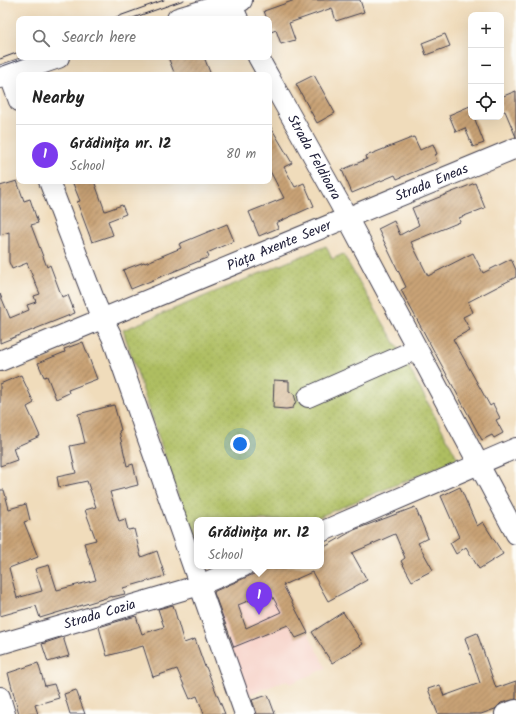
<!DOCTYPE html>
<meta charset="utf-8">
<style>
body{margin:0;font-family:Kalam,sans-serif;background:#f6f6f6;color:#222}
.controls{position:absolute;right:12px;top:12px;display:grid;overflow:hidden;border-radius:8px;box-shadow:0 4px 16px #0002}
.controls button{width:36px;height:36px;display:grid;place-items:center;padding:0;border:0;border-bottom:1px solid #e0e0e0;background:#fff;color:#222;font:20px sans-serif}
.you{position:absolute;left:240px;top:444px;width:14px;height:14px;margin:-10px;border:3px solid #fff;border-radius:50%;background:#1a73e8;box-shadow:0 0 0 6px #1a73e833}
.badge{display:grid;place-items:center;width:26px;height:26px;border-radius:50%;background:#7c3aed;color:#fff;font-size:13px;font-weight:700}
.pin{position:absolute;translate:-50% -33px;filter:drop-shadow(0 1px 2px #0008)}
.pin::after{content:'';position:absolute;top:21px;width:14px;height:12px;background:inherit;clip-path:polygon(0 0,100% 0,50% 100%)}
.popup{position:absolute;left:194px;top:517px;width:130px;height:52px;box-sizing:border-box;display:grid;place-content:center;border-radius:8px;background:#fff;filter:drop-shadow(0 1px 3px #0005);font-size:13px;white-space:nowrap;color:#767676}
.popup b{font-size:15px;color:#222}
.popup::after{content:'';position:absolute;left:50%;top:100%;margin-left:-8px;border:8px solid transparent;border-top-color:#fff}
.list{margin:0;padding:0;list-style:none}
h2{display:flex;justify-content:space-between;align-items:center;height:52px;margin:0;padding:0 16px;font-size:17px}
h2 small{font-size:13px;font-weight:400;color:#767676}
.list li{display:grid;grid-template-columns:26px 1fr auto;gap:12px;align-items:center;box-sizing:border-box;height:60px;padding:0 16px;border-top:1px solid #e0e0e0}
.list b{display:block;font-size:15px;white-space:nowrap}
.list p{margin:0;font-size:13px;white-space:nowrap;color:#767676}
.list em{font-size:13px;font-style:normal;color:#767676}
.icon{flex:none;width:22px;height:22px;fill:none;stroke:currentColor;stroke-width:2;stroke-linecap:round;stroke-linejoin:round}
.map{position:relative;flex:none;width:516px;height:714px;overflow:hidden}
.search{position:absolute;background:#fff;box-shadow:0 4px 16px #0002;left:16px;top:16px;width:256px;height:44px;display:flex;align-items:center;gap:10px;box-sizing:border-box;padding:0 14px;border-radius:8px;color:#767676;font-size:15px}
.panel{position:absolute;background:#fff;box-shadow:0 4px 16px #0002;left:16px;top:72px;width:256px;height:112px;border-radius:8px}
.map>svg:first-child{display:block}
</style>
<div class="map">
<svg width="516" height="714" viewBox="0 0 516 714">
<defs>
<pattern id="park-dots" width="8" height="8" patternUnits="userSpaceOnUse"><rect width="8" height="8" fill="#aebe61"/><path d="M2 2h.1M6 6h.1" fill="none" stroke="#95a355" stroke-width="1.8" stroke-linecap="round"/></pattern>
<pattern id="building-hatch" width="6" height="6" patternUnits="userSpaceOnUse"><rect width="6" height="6" fill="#c9a376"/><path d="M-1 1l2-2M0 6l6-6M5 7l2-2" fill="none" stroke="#a38462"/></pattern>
</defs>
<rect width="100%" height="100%" fill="#fdfcf7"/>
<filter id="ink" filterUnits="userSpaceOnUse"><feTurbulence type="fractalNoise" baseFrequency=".025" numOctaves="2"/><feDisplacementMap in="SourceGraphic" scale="8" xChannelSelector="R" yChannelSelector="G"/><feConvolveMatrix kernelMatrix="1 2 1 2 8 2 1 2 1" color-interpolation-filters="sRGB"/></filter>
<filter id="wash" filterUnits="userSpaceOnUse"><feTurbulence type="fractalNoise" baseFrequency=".012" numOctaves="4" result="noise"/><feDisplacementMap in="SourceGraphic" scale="16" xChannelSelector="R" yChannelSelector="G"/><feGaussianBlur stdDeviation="0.9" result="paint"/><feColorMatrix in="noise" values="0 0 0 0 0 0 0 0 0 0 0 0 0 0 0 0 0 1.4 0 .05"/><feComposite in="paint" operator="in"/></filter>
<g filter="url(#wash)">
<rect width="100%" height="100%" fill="#f0dcbb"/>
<path fill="#f7d1c8" d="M 272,566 L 274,566 L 326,668 L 290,684 L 288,680 L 248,695 L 213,598 L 216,588 Z"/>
<path fill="url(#park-dots)" stroke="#68704e" d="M 326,246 L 332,259 L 343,254 L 402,355 L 458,459 L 311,520 L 197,520 L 197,553 L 123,330 Z"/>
<g id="blocks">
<g fill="url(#building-hatch)" fill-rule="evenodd">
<path d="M 295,0 L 360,0 L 364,12 L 336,21 L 332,8 L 289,23 L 295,40 L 281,44 L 276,30 L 271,32 L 269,25 L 269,19 L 267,19 L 264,11 Z"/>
<path d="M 445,34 L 450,46 L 426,55 L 422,43 Z"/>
<path d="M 168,57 L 204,57 L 211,75 L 175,75 Z"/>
<path d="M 314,75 L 335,113 L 317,123 L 296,84 Z"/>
<path d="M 516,91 L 516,137 L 505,111 L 501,112 L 501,97 Z"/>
<path d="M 470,106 L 471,117 L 474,117 L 484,143 L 473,147 L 465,128 L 456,132 L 449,115 Z"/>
<path d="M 269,124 L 292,163 L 284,167 L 295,187 L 304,183 L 314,206 L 276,223 L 278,228 L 259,236 L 249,212 L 284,198 L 269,169 Z"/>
<path d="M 414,137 L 420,150 L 433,144 L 437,154 L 435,155 L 437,162 L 397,179 L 395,175 L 352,193 L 342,170 L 367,159 L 366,156 Z"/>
<path d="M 17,181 L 24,201 L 30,199 L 38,223 L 31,225 L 47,267 L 50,265 L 62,297 L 68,295 L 75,313 L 0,343 L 0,294 L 10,318 L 29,310 L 27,305 L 36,302 L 34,296 L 40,294 L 27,263 L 12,269 L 9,262 L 9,232 L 0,235 L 0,186 Z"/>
<path d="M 72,181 L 94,181 L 105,211 L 122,205 L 126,214 L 108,221 L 113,235 L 92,242 L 77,202 L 80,201 Z"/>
<path d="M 475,183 L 485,208 L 459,218 L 460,222 L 411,242 L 428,276 L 473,253 L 483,273 L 511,259 L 516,270 L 516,277 L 468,302 L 473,312 L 463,317 L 470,330 L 453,339 L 490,406 L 493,404 L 500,418 L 496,420 L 503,433 L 494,438 L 492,435 L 482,440 L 401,290 L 406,287 L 378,229 L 394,221 L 400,235 L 419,225 L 412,208 Z"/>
<path d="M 227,224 L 234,241 L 207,253 L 209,257 L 131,289 L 123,270 L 144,262 L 145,263 L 181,248 L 179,244 Z"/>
<path d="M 83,342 L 97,379 L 68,390 L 69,393 L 56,399 L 47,376 L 44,377 L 38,363 L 65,352 L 64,349 Z"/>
<path d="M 21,375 L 34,403 L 27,407 L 40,436 L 13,448 L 17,460 L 0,466 L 0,384 Z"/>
<path d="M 274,380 L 289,381 L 289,391 L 294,394 L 296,401 L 293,408 L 286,409 L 273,408 Z"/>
<path d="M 114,405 L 121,430 L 119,431 L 127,466 L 133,464 L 138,485 L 110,492 L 119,521 L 125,519 L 128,530 L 134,529 L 141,557 L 157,551 L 165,576 L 123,588 L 125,594 L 112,597 L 112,596 L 40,618 L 36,606 L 0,616 L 0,490 L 4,490 L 9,509 L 26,504 L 30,520 L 24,522 L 38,557 L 9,568 L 17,598 L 42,591 L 35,569 L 49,565 L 57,590 L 96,580 L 84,543 L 96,540 L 85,510 L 96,507 L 87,481 L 59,487 L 57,477 L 76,473 L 70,446 L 85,443 L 78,414 Z"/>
<path d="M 460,487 L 477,526 L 483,522 L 503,554 L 479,569 L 466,547 L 456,554 L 450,543 L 459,537 L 441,496 Z"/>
<path d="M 415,507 L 428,538 L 418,543 L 433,570 L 412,581 L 401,561 L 405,558 L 395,534 L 352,553 L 367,580 L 328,601 L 312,572 L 283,585 L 308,633 L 296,638 L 288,625 L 234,647 L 214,593 L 215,591 L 272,566 L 321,566 L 321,549 L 354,530 ZM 270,592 L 281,612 L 246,628 L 238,605 Z"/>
<path d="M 173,605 L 184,643 L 195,639 L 205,667 L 206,667 L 225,714 L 204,714 L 197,696 L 190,699 L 177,669 L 153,677 L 143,646 L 107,656 L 99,627 L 136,616 L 142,634 L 164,627 L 158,609 Z"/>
<path d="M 343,612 L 363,644 L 332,663 L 312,632 Z"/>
<path d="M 477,633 L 496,688 L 516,681 L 516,699 L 501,703 L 495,709 L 481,714 L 438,714 L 428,689 L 440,685 L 444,696 L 480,683 L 465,638 Z"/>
<path d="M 63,637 L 69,656 L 48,662 L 42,644 Z"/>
<path d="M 38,663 L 45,686 L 54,684 L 59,698 L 35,705 L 38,714 L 19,714 L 8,673 Z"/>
<path d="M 76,690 L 85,714 L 70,714 L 64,694 Z"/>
<path d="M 268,695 L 275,714 L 257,714 L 252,700 Z"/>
</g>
</g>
</g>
<g filter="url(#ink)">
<use href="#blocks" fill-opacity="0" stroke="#413e4e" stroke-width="1"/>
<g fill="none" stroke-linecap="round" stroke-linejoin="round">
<g stroke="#413e4e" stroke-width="22">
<g id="minor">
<path d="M 231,3 L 238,19"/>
<path d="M 258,57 L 268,75"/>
<path d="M 9,74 L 19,101"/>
<path id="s1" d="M 269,77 L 340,204 L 516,534"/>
<path d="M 49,181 L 97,307 L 112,337 L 245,714"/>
<path id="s2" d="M 0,361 L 516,148"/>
<path d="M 308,397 L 417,349"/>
<path d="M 321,532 L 516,448"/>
<path id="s3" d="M 0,644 L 200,585 L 244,566"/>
<path d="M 0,697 L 5,714"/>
<path d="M 505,714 L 516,710"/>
</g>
</g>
<g stroke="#413e4e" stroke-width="24">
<g id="major">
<path d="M 178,19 L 241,0"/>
<path d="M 0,77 L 58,57"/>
</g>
</g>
<use href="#minor" stroke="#fff" stroke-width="20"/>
<use href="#major" stroke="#fff" stroke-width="22"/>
<g stroke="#22223b" stroke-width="1">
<path d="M 111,19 L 164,0"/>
<path d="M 130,19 L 184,0"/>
<path d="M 0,59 L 19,52"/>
<path d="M 0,67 L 28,57"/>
</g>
</g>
</g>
<g text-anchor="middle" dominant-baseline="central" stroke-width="4" stroke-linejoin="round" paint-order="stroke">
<g font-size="14" fill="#22223b" stroke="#fdfcf7">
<text stroke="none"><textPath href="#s1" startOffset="92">Strada Feldioara</textPath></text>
<text stroke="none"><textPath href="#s2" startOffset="467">Strada Eneas</textPath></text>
<text stroke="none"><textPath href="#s2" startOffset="302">Piața Axente Sever</textPath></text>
<text stroke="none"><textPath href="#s3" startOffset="104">Strada Cozia</textPath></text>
</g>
</g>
</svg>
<div class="controls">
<button>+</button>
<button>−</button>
<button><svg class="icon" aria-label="locate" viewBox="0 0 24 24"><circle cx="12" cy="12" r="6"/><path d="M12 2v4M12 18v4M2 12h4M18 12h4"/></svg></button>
</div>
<div class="you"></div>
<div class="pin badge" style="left:259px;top:615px">1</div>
<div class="popup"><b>Grădinița nr. 12</b>School</div>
<div class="search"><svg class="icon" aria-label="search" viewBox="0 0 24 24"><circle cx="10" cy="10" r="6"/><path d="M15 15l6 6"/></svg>Search here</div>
<section class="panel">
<h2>Nearby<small></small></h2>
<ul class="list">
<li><span class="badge">1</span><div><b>Grădinița nr. 12</b><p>School</p></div><em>80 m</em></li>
</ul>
</section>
</div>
